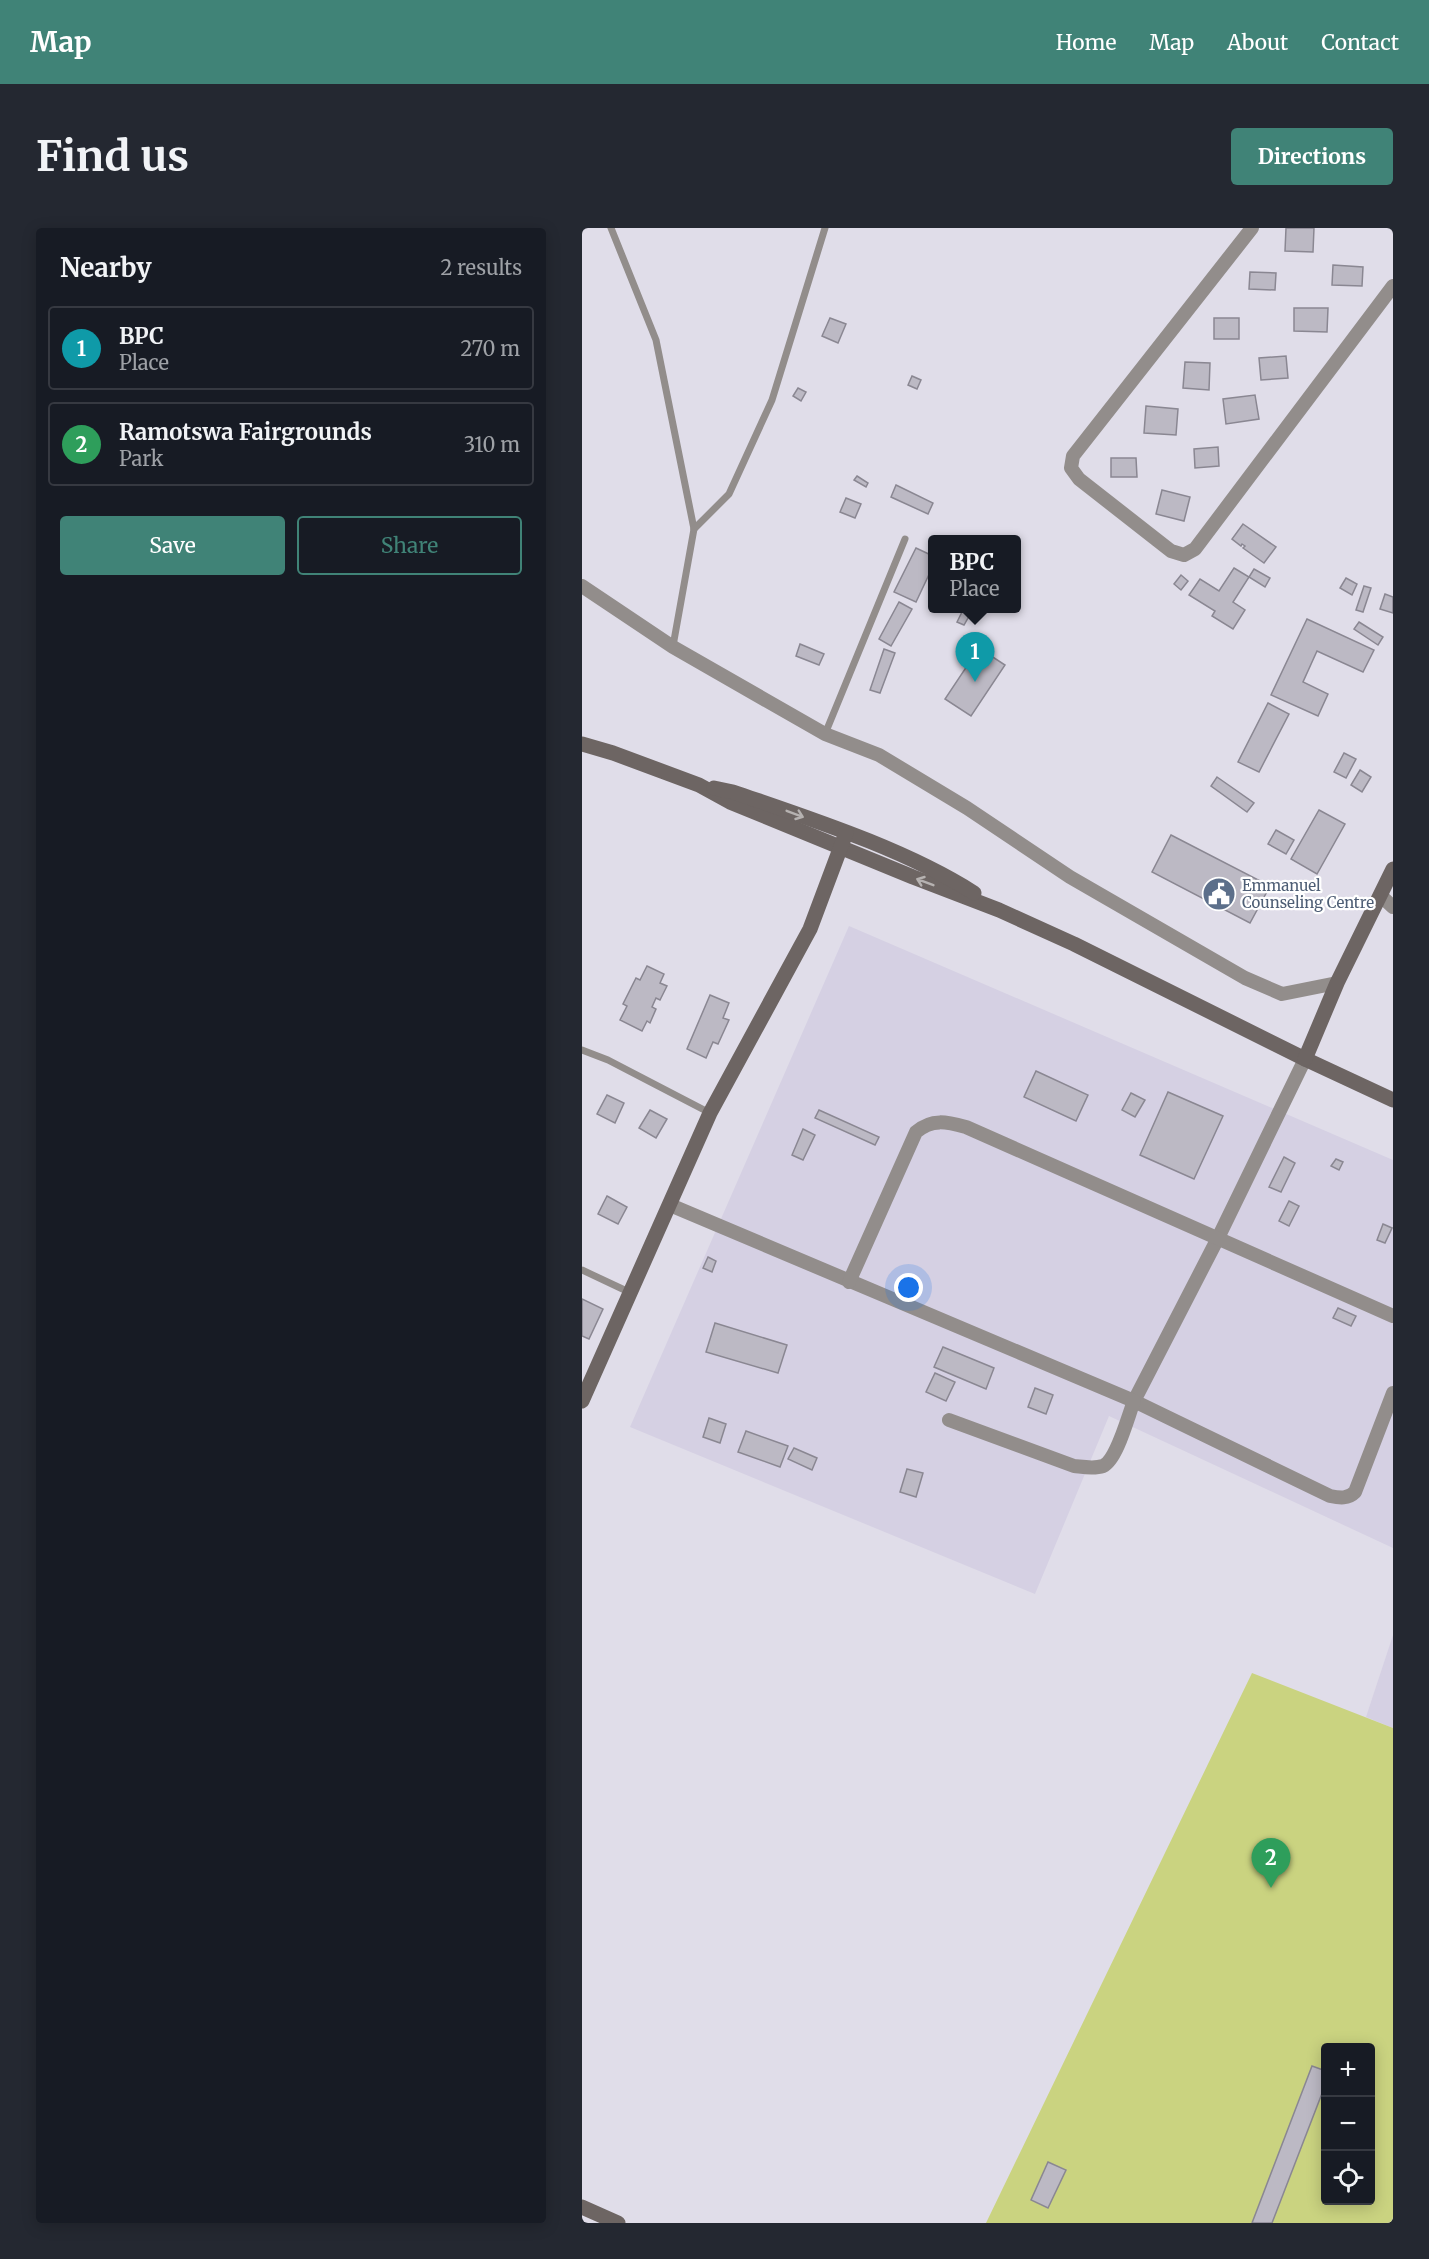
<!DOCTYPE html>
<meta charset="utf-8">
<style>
body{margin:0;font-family:Merriweather,serif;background:#242831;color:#f1f3f6}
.controls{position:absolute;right:18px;bottom:18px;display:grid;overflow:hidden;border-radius:6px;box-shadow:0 3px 15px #0003}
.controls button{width:54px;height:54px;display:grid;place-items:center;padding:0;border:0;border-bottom:2px solid #363941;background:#171b24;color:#f1f3f6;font:30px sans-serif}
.you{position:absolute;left:327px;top:1060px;width:21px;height:21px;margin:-15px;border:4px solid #fff;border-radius:50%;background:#1a73e8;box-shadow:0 0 0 9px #1a73e833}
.badge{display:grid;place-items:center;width:39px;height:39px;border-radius:50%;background:#408377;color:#fff;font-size:20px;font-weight:700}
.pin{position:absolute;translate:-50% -50px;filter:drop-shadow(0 2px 3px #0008)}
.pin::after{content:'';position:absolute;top:32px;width:21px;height:18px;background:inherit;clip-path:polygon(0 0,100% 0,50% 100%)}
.popup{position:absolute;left:346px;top:307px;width:93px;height:78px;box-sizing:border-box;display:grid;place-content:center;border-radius:6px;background:#171b24;filter:drop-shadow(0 2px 4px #0005);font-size:20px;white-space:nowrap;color:#9ea1a6}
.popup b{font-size:22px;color:#f1f3f6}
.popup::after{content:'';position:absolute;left:50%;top:100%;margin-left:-12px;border:12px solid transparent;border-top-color:#171b24}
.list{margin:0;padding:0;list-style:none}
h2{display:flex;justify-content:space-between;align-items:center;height:78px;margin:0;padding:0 24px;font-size:26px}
h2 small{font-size:20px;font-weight:400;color:#9ea1a6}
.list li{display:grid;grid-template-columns:39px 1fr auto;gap:18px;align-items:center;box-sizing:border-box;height:84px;margin:0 12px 12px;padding:0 12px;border:2px solid #363941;border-radius:6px}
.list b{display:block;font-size:22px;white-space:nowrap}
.list p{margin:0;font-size:20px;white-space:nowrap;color:#9ea1a6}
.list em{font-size:20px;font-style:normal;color:#9ea1a6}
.actions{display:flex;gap:12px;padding:18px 24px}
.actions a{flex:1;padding:14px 0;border:2px solid #408377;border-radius:6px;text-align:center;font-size:21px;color:#408377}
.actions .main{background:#408377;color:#fff}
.icon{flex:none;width:33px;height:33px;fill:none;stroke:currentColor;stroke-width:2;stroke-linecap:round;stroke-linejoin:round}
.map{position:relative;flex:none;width:811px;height:1995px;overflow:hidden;border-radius:6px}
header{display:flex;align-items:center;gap:36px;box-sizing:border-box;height:84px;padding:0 30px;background:#408377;color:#fff}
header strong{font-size:28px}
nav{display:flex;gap:33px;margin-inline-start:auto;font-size:21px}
.intro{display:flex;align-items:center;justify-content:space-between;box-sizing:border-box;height:144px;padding:0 36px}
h1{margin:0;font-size:42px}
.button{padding:15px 27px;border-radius:6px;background:#408377;color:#fff;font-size:21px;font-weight:700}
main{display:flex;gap:36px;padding:0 36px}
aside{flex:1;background:#171b24;border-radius:6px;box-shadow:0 3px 15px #0003}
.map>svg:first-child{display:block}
</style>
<header>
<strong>Map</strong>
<nav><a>Home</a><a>Map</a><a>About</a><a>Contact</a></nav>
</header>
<div class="intro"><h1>Find us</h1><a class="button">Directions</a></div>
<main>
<aside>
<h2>Nearby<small>2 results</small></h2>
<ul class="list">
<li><span class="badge" style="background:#0f9aa8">1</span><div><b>BPC</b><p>Place</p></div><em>270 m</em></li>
<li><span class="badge" style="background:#2e9e5b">2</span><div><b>Ramotswa Fairgrounds</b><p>Park</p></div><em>310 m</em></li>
</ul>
<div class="actions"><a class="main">Save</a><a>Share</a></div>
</aside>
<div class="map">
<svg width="811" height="1995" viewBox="0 0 811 1995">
<rect width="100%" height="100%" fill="#e0dde9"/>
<g fill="#d5d0e3">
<path d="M 267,698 L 811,932 L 811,1320 L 527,1188 L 453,1366 L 48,1199 Z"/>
<path d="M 811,1407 L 811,1500 L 784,1489 Z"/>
</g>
<path fill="#cad380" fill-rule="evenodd" d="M 670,1445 L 811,1500 L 811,1995 L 404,1995 ZM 744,1820 L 788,1820 L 788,1972 L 744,1972 Z"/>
<g fill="#bcb9c4" stroke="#8a8792" stroke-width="1.5">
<path d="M 704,0 L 732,0 L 731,24 L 703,23 Z"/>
<path d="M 751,37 L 781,39 L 780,58 L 750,57 Z"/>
<path d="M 668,44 L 694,45 L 693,62 L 667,61 Z"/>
<path d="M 712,80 L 746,80 L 745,104 L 712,103 Z"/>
<path d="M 248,90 L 264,96 L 256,115 L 240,108 Z"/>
<rect x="632" y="90" width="25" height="21"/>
<path d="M 704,128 L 706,150 L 679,152 L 677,130 Z"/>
<path d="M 603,134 L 628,135 L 627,162 L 601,160 Z"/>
<path d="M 330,148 L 339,152 L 335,161 L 326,157 Z"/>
<path d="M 216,160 L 224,164 L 219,173 L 211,168 Z"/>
<path d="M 673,167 L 677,191 L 644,196 L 641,171 Z"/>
<path d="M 564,178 L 596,181 L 594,207 L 562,205 Z"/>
<path d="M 636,219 L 637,238 L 613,240 L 612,221 Z"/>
<path d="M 529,230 L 554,230 L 555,249 L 529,249 Z"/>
<path d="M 275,248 L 286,255 L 284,259 L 272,252 Z"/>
<path d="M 314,257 L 351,275 L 346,286 L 309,269 Z"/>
<path d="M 580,262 L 608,269 L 602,293 L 574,286 Z"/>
<path d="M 264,270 L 279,276 L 273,290 L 258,284 Z"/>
<path d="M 661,296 L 694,319 L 682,335 L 661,320 L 663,318 L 660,316 L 659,318 L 650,311 Z"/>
<path d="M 334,320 L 351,328 L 351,338 L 334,374 L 312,364 Z"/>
<path d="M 652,340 L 667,349 L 651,374 L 663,382 L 651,401 L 630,388 L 633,383 L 607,367 L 618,351 L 637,363 Z"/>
<path d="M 672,341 L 688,350 L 683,359 L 667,349 Z"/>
<path d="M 599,347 L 606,353 L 599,362 L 592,356 Z"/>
<path d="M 764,350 L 775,356 L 770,367 L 758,360 Z"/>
<path d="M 782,358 L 789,360 L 781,384 L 774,382 Z"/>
<path d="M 803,366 L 811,369 L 811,385 L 798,381 Z"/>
<path d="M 317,374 L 330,381 L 309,418 L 297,411 Z"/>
<path d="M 382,380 L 390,383 L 382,397 L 375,394 Z"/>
<path d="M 725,391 L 792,422 L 781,444 L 735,423 L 721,454 L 746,466 L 736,488 L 689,467 Z"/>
<path d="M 777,394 L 801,409 L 796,417 L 772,401 Z"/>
<path d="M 218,416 L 242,426 L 237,437 L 214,428 Z"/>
<path d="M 397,420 L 423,437 L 389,488 L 363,471 Z"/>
<path d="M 302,421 L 313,425 L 298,465 L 288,462 Z"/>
<path d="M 686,475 L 707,486 L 677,544 L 656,534 Z"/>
<path d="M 762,525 L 774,531 L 764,550 L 752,544 Z"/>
<path d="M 778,542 L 789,549 L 780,564 L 769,557 Z"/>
<path d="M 635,549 L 672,575 L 665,584 L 629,558 Z"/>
<path d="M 737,582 L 763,596 L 735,646 L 709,631 Z"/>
<path d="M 694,602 L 712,612 L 704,626 L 686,616 Z"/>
<path d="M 589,607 L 688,658 L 668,695 L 570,644 Z"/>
<path d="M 65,738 L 82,746 L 78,755 L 85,758 L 78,772 L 74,770 L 70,779 L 74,781 L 68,795 L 65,793 L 60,803 L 38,792 L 45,778 L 41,776 L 54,750 L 58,752 Z"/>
<path d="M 128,767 L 147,775 L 141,790 L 147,792 L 136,816 L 131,814 L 124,830 L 105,821 Z"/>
<path d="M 454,843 L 506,867 L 494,893 L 442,869 Z"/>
<path d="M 586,864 L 641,888 L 612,951 L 558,927 Z"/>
<path d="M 549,865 L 563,872 L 553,889 L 540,882 Z"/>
<path d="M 25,867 L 42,875 L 33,895 L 15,886 Z"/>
<path d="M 68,882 L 85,891 L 74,910 L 57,900 Z"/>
<path d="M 237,882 L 297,909 L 293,917 L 233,890 Z"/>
<path d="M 221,901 L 233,907 L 221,932 L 210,927 Z"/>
<path d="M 702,929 L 713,935 L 699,964 L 687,959 Z"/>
<path d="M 754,931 L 761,934 L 757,942 L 749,938 Z"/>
<path d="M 25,968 L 45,979 L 36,996 L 16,986 Z"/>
<path d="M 707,973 L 717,978 L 707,998 L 697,993 Z"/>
<path d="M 801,996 L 810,1000 L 803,1015 L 795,1012 Z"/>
<path d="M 126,1029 L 134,1033 L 130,1044 L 121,1040 Z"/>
<path d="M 0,1071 L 21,1081 L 7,1111 L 0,1108 Z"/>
<path d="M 756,1080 L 774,1088 L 769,1098 L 751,1090 Z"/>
<path d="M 133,1095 L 205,1117 L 196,1145 L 124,1124 Z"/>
<path d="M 361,1119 L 412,1140 L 404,1161 L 352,1139 Z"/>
<path d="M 353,1145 L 373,1154 L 364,1173 L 344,1164 Z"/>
<path d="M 453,1160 L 471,1167 L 464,1186 L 446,1179 Z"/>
<path d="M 127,1190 L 144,1196 L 138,1215 L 121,1209 Z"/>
<path d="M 164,1203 L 206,1218 L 198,1239 L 156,1224 Z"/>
<path d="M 212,1220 L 235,1230 L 230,1242 L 206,1231 Z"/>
<path d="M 325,1241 L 341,1245 L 334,1269 L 318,1264 Z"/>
<path d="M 730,1838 L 744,1843 L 744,1855 L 690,1995 L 670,1995 Z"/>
<path d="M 466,1934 L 484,1942 L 466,1980 L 449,1972 Z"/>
</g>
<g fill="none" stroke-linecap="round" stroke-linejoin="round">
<g stroke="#928d8b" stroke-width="7">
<path d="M 29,0 L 74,112 L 112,301 L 91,418"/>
<path d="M 112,301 L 147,266 L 190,172 L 243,0"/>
<path d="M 243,506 L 323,311"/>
<path d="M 0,822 L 26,832 L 128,885"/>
<path d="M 0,1042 L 49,1065"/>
</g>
<g stroke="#928d8b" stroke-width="14">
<path d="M 670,0 L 491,228 L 489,240 L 497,251 L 589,323 L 602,327 L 613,321 L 811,58"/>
<path d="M 0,358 L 91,419 L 243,506 L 297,527 L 385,580 L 488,649 L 663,750 L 700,766 L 755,755"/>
<path d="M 799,668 L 811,679"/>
<path d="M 723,831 L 636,1010 L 552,1173 L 748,1268 C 758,1270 766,1271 773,1264 L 811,1165"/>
<path d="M 88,977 L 552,1173 C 546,1188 535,1232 521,1238 C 512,1241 502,1239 492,1238 L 367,1192"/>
<path d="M 267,1054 L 334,904 C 350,890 365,894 384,899 L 811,1088"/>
</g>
<g stroke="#6d6563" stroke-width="15">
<path d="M 0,516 L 31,525 L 117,557 L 148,574 L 331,649 L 417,682 L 492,716 L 723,831 L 811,872"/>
<path d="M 132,560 L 151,564 C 229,591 323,621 392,665"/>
<path d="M 723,831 L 755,755 L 811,641"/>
<path d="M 0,1173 L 128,885 L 228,701 L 264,605"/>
<path d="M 0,1979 L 36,1995"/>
</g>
</g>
<defs><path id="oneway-shaft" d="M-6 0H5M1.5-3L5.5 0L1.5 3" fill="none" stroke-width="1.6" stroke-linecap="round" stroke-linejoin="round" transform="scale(1.5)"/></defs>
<g stroke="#b6b2b1">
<use href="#oneway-shaft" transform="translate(213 586) rotate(21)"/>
<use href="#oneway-shaft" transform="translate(343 654) rotate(-159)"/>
</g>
<defs>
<g id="civic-disc" transform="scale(1.725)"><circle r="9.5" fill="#5c6f8a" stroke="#fff"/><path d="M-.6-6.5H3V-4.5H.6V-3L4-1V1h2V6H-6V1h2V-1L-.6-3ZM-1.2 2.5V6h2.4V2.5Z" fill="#fff"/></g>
</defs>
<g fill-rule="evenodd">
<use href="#civic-disc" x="637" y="666"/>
</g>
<g text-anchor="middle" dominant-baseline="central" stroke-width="4.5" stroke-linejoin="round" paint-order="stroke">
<g font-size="15" fill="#4e5e75" stroke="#fff" text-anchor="start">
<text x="660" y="657">Emmanuel<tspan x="660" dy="17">Counseling Centre</tspan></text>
</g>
</g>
</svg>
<div class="controls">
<button>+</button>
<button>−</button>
<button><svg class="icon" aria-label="locate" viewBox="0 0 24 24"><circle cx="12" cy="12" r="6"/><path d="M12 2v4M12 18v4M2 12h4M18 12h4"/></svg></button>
</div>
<div class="you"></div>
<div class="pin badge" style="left:393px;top:454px;background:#0f9aa8">1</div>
<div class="popup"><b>BPC</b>Place</div>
<div class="pin badge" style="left:689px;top:1660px;background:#2e9e5b">2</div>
</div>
</main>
